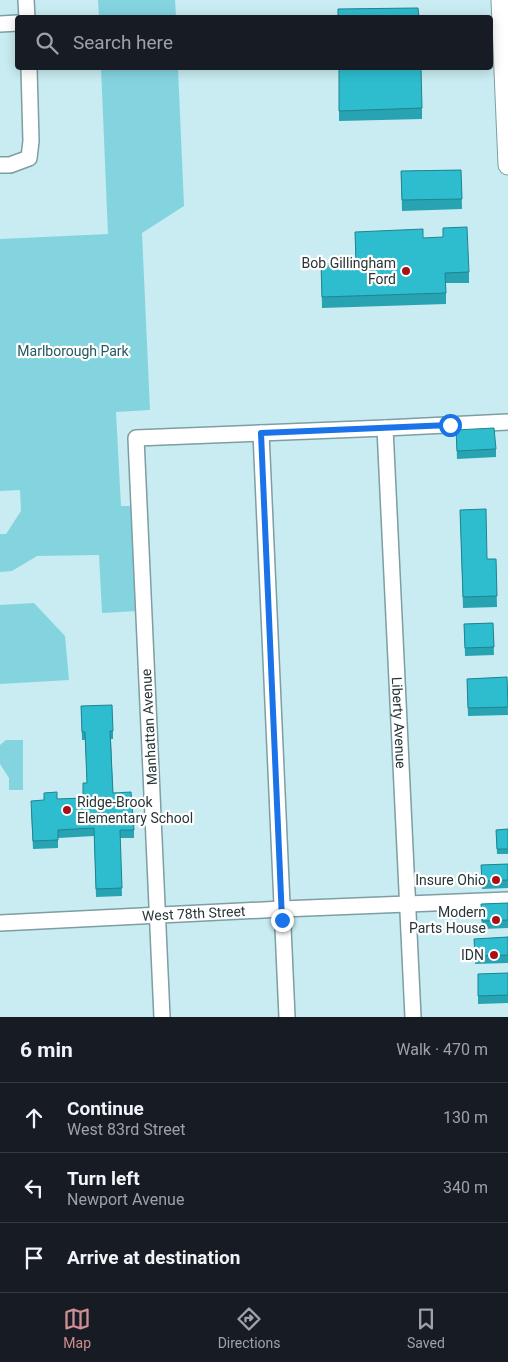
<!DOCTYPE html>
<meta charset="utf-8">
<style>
body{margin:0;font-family:Roboto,sans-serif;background:#242831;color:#f1f3f6}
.stop{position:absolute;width:15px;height:15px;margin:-11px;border:4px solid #1a73e8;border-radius:50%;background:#fff}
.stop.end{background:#1a73e8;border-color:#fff;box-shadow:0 1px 5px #0008}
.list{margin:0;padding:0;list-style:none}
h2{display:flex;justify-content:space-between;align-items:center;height:65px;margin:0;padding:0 20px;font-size:21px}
h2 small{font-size:16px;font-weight:400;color:#9ea1a6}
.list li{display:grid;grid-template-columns:32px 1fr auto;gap:15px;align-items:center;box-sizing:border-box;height:70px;padding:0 20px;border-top:1px solid #363941}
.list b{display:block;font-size:19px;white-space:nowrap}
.list p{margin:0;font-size:16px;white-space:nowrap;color:#9ea1a6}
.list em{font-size:16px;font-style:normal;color:#9ea1a6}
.icon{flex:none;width:28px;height:28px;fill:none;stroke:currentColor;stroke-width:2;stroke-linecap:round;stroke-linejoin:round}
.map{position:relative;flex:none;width:508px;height:1017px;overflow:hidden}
.search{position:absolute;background:#171b24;box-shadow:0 2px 12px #0003;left:15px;right:15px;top:15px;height:55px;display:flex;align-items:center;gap:12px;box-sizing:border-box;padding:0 18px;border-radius:5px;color:#9ea1a6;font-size:19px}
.sheet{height:275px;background:#171b24}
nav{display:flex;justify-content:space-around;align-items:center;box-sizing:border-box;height:70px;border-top:1px solid #363941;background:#171b24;font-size:14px;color:#9ea1a6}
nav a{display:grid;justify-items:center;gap:2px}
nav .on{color:#d08d92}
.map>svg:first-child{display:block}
</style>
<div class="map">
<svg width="508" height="1017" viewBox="0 0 508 1017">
<rect width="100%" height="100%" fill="#c8ecf1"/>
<g fill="#84d4df">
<path d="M 98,0 L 175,0 L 176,17 L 99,17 Z"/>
<path d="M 101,68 L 178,68 L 184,206 L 142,233 L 150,410 L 116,412 L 121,506 L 133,506 L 138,611 L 102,613 L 99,555 L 37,556 L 12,571 L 0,572 L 0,534 L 6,534 L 21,511 L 20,490 L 0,491 L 0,239 L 108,234 Z"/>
<path d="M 34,603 L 65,636 L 69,680 L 0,684 L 0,605 Z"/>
<path d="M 6,740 L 23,740 L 23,790 L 9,790 L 9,778 L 0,764 L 0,745 Z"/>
</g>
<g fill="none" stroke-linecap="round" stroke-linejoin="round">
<g stroke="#7d9ea3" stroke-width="18">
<g id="minor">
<path d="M 26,0 L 27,18"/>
<path d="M 0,24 L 18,23"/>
<path d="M 0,165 L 10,165 L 29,158 L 31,141 L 29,68"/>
<path id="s1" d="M 385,428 L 413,1017"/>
<path d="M 261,433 L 287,1017"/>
<path id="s2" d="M 0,923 L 282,909 L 508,900"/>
<path d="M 162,1017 L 136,438 L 385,428 L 508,422"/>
</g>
</g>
<g stroke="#7d9ea3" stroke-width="21">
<path id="major" d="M 501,0 L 508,165"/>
</g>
<use href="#minor" stroke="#fff" stroke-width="15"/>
<use href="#major" stroke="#fff" stroke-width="19"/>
</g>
<g fill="#27a3b1">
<path d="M 339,68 L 422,108 L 422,119 L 339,121 Z"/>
<path d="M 461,170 L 462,209 L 402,211 L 401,171 Z"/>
<path d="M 355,232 L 423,238 L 469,272 L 469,283 L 446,283 L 446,304 L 322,308 L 321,264 L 356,262 Z"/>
<path d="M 456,430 L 496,449 L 496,457 L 457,459 Z"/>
<path d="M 460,510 L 487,559 L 496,559 L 497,607 L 463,608 Z"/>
<path d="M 493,623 L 494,655 L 465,656 L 464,624 Z"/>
<path d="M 507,677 L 508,715 L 468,716 L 467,679 Z"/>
<path d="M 81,706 L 113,731 L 113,739 L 111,739 L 113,793 L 134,830 L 134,838 L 120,838 L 122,896 L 96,897 L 94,836 L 58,838 L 58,848 L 33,849 L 31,809 L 57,799 L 83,798 L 87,783 L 85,740 L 82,740 Z"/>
<path d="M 508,829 L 508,854 L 497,854 L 496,830 Z"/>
<path d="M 508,864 L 508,888 L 482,889 L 481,865 Z"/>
<path d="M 508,903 L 508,928 L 482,929 L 481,904 Z"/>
<path d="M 508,937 L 508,963 L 475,964 L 474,939 Z"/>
<path d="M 508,973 L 508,1003 L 478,1004 L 478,974 Z"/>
</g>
<g fill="#2dbdce" stroke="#208490">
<path d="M 418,8 L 419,18 L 338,18 L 338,9 Z"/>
<path d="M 339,68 L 421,68 L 422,108 L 339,111 Z"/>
<path d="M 461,170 L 462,199 L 402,200 L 401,171 Z"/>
<path d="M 467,227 L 469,272 L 445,273 L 446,293 L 322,297 L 321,264 L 356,262 L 355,232 L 423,229 L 423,238 L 443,237 L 443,228 Z"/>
<path d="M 494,428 L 496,449 L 457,451 L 456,430 Z"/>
<path d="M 486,509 L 487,559 L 496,559 L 497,596 L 463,597 L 460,510 Z"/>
<path d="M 493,623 L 494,647 L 465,648 L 464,624 Z"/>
<path d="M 507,677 L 508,707 L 468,708 L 467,679 Z"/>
<path d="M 112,705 L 113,731 L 110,731 L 113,793 L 131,792 L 134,830 L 120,830 L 122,888 L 96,889 L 94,828 L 58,830 L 58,840 L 33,841 L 31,801 L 44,800 L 44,793 L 57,792 L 57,799 L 83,798 L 83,783 L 87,783 L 85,732 L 82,732 L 81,706 Z"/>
<path d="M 508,829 L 508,849 L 497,849 L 496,830 Z"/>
<path d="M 508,864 L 508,880 L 482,881 L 481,865 Z"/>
<path d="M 508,903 L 508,920 L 482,921 L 481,904 Z"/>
<path d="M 508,937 L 508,955 L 475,956 L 474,939 Z"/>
<path d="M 508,973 L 508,995 L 478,996 L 478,974 Z"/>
</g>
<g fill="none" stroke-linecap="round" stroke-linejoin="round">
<path stroke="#1a73e8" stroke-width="6" d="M 282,920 L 261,433 L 450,425"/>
</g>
<g fill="#a71118" stroke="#fff" stroke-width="2">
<circle cx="406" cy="271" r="5"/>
<circle cx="67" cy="810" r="5"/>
<circle cx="496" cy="880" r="5"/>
<circle cx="496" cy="920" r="5"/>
<circle cx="494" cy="955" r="5"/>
</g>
<g text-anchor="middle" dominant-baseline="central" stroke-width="4.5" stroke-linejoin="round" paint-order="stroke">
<g font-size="14" fill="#273537" stroke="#fff" text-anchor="end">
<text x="396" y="263">Bob Gillingham<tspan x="396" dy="16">Ford</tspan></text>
<text x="77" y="802" text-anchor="start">Ridge-Brook<tspan x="77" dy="16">Elementary School</tspan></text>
<text x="486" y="880">Insure Ohio</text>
<text x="486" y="912">Modern<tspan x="486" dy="16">Parts House</tspan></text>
<text x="484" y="955">IDN</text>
</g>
<g font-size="14" fill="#225a61" stroke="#fff">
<text x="73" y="351">Marlborough Park</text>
</g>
<g font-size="14" fill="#273537" stroke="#fff">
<text stroke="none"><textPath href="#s1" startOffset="295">Liberty Avenue</textPath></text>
<text transform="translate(149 727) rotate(-93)">Manhattan Avenue</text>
<text stroke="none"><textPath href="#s2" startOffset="194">West 78th Street</textPath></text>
</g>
</g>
</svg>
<div class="stop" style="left:450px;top:425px"></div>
<div class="stop end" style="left:282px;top:920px"></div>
<div class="search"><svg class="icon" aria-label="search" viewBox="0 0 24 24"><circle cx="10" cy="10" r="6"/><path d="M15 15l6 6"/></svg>Search here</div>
</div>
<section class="sheet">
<h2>6 min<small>Walk · 470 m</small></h2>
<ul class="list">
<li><svg class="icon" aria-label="ahead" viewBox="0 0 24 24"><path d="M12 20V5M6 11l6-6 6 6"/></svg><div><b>Continue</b><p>West 83rd Street</p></div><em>130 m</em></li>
<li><svg class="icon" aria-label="left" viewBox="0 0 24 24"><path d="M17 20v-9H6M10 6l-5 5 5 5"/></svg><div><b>Turn left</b><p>Newport Avenue</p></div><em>340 m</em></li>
<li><svg class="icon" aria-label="arrive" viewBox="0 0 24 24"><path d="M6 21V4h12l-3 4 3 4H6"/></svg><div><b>Arrive at destination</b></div></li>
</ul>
</section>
<nav>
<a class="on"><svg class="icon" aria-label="map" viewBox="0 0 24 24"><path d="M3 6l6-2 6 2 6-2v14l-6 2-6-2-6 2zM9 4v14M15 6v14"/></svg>Map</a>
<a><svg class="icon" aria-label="directions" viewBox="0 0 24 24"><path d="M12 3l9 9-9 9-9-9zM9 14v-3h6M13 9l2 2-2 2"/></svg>Directions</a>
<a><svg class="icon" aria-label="saved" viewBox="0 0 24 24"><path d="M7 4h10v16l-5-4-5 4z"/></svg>Saved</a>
</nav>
